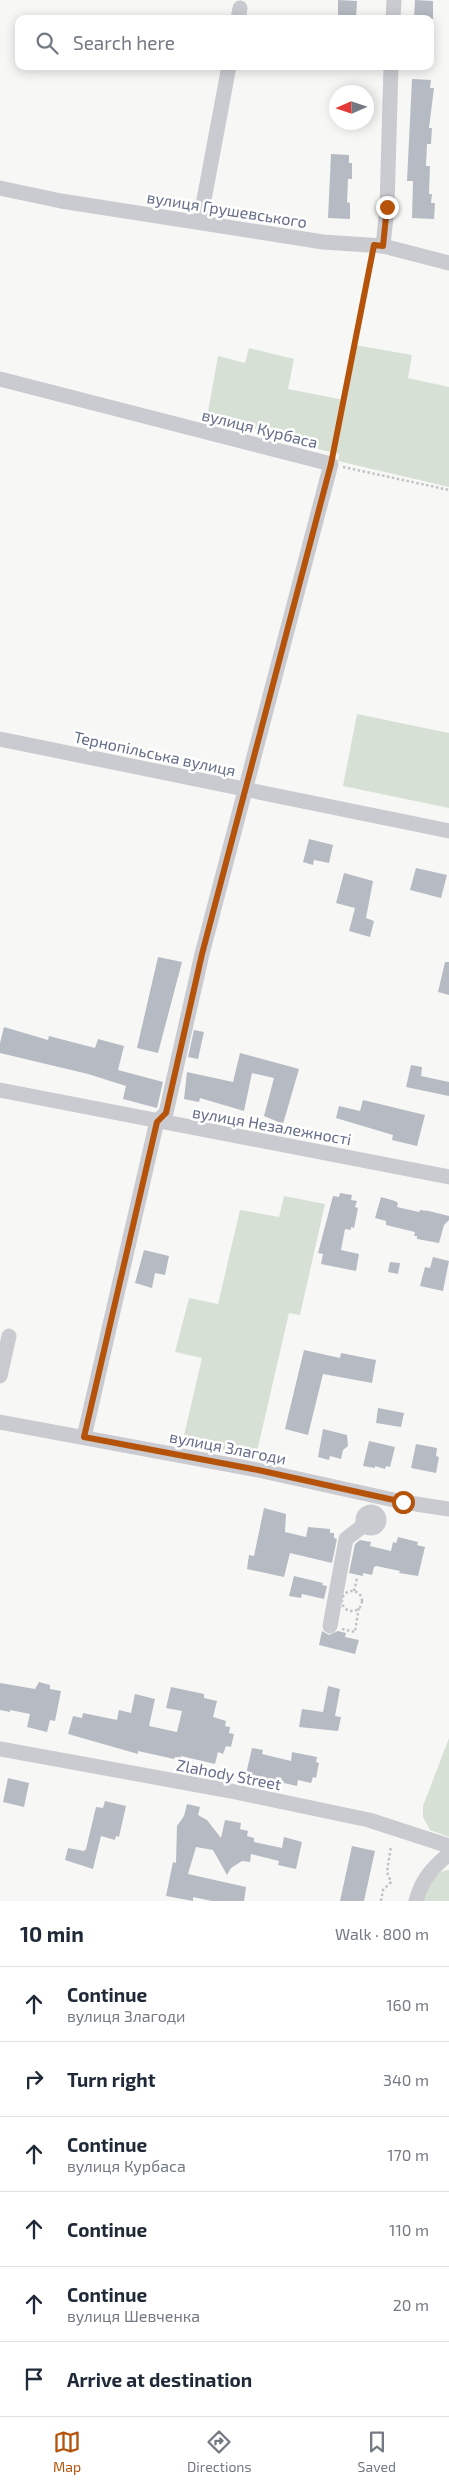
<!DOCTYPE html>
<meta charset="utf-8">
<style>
body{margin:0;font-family:"Exo 2",sans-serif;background:#f2f2f3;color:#1f2937}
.compass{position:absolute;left:329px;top:85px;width:45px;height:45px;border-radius:50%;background:#fff;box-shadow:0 2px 12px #0003;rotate:267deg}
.stop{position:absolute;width:15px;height:15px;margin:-11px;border:4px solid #b45309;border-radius:50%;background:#fff}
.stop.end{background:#b45309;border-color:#fff;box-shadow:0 1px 5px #0008}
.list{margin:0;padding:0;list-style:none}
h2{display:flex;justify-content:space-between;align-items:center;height:65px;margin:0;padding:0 20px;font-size:21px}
h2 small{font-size:16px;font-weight:400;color:#747a83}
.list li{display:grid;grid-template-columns:32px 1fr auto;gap:15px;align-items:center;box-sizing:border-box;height:75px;padding:0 20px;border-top:1px solid #e0e1e3}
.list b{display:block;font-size:19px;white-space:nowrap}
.list p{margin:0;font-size:16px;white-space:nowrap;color:#747a83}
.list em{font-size:16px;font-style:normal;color:#747a83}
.icon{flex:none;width:28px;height:28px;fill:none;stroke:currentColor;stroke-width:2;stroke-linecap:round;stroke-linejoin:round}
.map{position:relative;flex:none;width:449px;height:1901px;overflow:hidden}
.search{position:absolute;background:#fff;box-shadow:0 2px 12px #0003;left:15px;right:15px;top:15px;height:55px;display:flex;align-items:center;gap:12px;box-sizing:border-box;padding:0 18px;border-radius:10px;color:#747a83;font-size:19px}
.sheet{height:515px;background:#fff}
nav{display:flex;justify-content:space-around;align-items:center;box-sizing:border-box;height:70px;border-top:1px solid #e0e1e3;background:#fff;font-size:14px;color:#747a83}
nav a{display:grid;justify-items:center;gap:2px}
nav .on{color:#b45309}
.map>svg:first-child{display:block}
</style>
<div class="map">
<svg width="449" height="1901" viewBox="0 0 449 1901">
<rect width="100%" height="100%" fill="#f7f8f5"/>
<g fill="#d7e0d5">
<path d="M 355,345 L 412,355 L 408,378 L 449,387 L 449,487 L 338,461 L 339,454 L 284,441 L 284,436 L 207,417 L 218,356 L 245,363 L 249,348 L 294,359 L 288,389 L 344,400 Z"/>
<path d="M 357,714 L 449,733 L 449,808 L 343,786 Z"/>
<path d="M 284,1196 L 325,1204 L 300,1315 L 289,1313 L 255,1460 L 182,1444 L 202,1358 L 175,1352 L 189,1298 L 218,1304 L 240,1210 L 279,1217 Z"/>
<path d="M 449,1738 L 449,1837 L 430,1830 L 423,1817 L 423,1806 Z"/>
<path d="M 449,1870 L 449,1901 L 421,1901 C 426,1888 433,1871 449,1870 Z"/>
</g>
<g fill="#b6bac3">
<path d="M 338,0 L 357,1 L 356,19 L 338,19 Z"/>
<path d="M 415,0 L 433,1 L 433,19 L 414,19 Z"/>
<path d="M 412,79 L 431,80 L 430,88 L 434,88 L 429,128 L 432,128 L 431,144 L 427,144 L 426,166 L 430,166 L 429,194 L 432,194 L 431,203 L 435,203 L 434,219 L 412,218 L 413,181 L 407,181 Z"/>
<path d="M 331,154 L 349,155 L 349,163 L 352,163 L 352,179 L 348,179 L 347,202 L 350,203 L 350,219 L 328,218 Z"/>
<path d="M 309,839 L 333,845 L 329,863 L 314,860 L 313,865 L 303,862 Z"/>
<path d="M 416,868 L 447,875 L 441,898 L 410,890 Z"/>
<path d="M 344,873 L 373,881 L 366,918 L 374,921 L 370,937 L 349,931 L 355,908 L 336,903 Z"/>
<path d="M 158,957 L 182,962 L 158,1053 L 137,1048 Z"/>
<path d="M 445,962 L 449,962 L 449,995 L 438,992 Z"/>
<path d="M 4,1027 L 48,1040 L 49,1036 L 95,1048 L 98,1039 L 124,1046 L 118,1070 L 163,1082 L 157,1108 L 123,1099 L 126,1086 L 88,1074 L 0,1053 L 0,1043 Z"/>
<path d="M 194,1030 L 204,1032 L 198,1059 L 188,1057 Z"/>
<path d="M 240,1053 L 299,1069 L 283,1124 L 264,1116 L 274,1078 L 252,1073 L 244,1111 L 200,1098 L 199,1102 L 184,1099 L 187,1072 L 233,1082 Z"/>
<path d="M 411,1065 L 422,1067 L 421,1076 L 449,1082 L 449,1096 L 406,1087 Z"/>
<path d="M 363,1100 L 425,1115 L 417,1146 L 392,1140 L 393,1135 L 336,1118 L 339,1106 L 360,1111 Z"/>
<path d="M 340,1193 L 352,1195 L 351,1200 L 357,1201 L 355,1207 L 358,1208 L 354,1228 L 351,1227 L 351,1230 L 345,1229 L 341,1250 L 359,1254 L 356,1271 L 321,1264 L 323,1254 L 318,1253 L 333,1196 L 339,1197 Z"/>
<path d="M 381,1197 L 395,1201 L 398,1203 L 397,1207 L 419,1212 L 420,1210 L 429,1211 L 449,1216 L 449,1220 L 444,1225 L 439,1243 L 417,1239 L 417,1236 L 414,1236 L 415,1232 L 386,1225 L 386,1221 L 375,1218 Z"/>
<path d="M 144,1250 L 169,1256 L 165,1275 L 155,1273 L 152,1288 L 135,1283 Z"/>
<path d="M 433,1257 L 449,1261 L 443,1291 L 420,1286 L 425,1267 L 430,1268 Z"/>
<path d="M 390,1262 L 400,1263 L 398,1274 L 388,1272 Z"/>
<path d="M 304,1350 L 340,1358 L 341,1353 L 376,1360 L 372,1383 L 323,1374 L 308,1435 L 285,1429 Z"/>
<path d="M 378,1408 L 404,1413 L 401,1427 L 376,1423 Z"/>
<path d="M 323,1429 L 347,1435 L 348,1446 L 343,1450 L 341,1459 L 330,1456 L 329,1460 L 318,1457 Z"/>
<path d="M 369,1441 L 395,1447 L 390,1467 L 386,1466 L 385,1469 L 375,1466 L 375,1468 L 363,1466 Z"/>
<path d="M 416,1444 L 437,1448 L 436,1456 L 439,1457 L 436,1473 L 411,1468 Z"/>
<path d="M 264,1508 L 286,1514 L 285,1532 L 306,1537 L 308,1527 L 330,1529 L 330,1533 L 334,1533 L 334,1538 L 337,1539 L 332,1563 L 290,1553 L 284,1577 L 247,1569 L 249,1555 L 254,1556 Z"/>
<path d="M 398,1537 L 418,1542 L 417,1545 L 425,1547 L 418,1576 L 399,1573 L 400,1571 L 376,1566 L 374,1567 L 372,1575 L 363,1573 L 363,1576 L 349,1573 L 355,1544 L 360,1540 L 371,1542 L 370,1546 L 391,1551 L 393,1542 L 396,1543 Z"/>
<path d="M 294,1576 L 323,1583 L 322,1585 L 327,1586 L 324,1599 L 302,1594 L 301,1598 L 289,1596 Z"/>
<path d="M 322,1631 L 329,1635 L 338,1631 L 346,1633 L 345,1637 L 359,1640 L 355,1654 L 319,1645 Z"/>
<path d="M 39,1682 L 50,1685 L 50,1689 L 61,1691 L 55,1721 L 50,1720 L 47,1732 L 27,1727 L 30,1714 L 10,1710 L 10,1712 L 0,1710 L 0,1683 L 35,1689 Z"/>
<path d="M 328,1686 L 340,1689 L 335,1716 L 341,1717 L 338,1731 L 299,1727 L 302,1709 L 323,1712 Z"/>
<path d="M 171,1687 L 204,1694 L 204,1698 L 217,1701 L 213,1717 L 226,1721 L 225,1726 L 230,1727 L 229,1733 L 234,1734 L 231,1747 L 226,1746 L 223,1754 L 218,1752 L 215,1764 L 181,1756 L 181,1758 L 175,1757 L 174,1759 L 138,1751 L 138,1754 L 68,1734 L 73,1716 L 82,1718 L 83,1713 L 117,1720 L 119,1710 L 131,1713 L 135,1694 L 155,1699 L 149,1726 L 177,1732 L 182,1711 L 166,1708 Z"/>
<path d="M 252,1748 L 263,1750 L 262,1754 L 291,1761 L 292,1752 L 317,1757 L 316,1762 L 319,1763 L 316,1778 L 313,1777 L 311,1783 L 298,1780 L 297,1786 L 275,1781 L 275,1784 L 266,1782 L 265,1784 L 254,1782 L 255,1775 L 246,1774 Z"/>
<path d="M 8,1778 L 29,1783 L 24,1807 L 3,1802 Z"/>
<path d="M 105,1801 L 126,1806 L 119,1837 L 116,1836 L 115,1840 L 101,1836 L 93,1869 L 65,1860 L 68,1848 L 84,1851 L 86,1849 L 96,1807 L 103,1808 Z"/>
<path d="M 187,1804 L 200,1807 L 198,1815 L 207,1820 L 221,1838 L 225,1820 L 241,1823 L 240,1829 L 248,1831 L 247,1836 L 254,1838 L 254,1842 L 282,1848 L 284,1837 L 302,1842 L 296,1869 L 278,1865 L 279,1861 L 251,1854 L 250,1862 L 242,1861 L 231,1868 L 227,1875 L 213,1850 L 196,1847 L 188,1874 L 246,1887 L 244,1901 L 212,1901 L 193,1897 L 193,1901 L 166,1896 L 173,1862 L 176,1863 L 177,1826 L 184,1816 Z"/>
<path d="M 352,1846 L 375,1851 L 364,1901 L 340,1901 Z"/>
</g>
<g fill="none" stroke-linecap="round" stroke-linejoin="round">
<g stroke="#c0c2c5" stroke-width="2.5" stroke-dasharray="2.5 2.5" stroke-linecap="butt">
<path d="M 333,451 L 371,258"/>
<path d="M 343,467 L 449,490"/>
<path d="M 354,1591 L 357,1578"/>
<circle cx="352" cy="1601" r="10"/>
<path d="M 342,1629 L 355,1632 L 359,1607"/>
<path d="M 381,1901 L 383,1890 L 391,1882 L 387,1872 L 391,1846"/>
</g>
<g stroke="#cacbd0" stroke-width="15">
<path d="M 238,19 L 240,8"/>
<path d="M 393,19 L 394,0"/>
<path d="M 0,188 L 61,201 L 323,242 L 383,246 L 449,263"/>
<path d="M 200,221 L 229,66"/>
<path d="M 383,246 L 387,207 L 391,66"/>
<path d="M 0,379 L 331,464 L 202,954 L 166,1113 L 157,1121 L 84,1437"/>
<path d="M 0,739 L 449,831"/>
<path d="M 0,1090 L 449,1177"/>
<path d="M 0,1376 L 9,1336"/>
<path d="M 0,1422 L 258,1470 L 403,1502 L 449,1509"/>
<circle cx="371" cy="1520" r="8"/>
<path d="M 330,1626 L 346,1539 L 365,1524"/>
<path d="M 0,1749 L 231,1791 L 369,1820 L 449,1846"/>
<path d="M 416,1901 C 422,1879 432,1868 449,1854"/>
</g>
</g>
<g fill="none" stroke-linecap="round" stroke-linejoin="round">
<path stroke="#b45309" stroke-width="6" d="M 387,207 L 383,246 L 374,245 L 331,464 L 202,954 L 166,1113 L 157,1122 L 84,1437 L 258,1470 L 403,1502"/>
</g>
<g text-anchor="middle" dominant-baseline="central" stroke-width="5" stroke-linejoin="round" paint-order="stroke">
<g font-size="16" fill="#646e89" stroke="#fff">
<text transform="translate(227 209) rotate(9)">вулиця Грушевського</text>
<text transform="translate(260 428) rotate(14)">вулиця Курбаса</text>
<text transform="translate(155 753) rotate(12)">Тернопільська вулиця</text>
<text transform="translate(272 1125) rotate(10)">вулиця Незалежності</text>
<text transform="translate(228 1447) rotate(11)">вулиця Злагоди</text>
<text transform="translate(229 1774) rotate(11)">Zlahody Street</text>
</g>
</g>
</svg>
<svg class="compass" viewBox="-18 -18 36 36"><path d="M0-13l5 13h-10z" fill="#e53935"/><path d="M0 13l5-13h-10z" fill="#747a83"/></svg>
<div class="stop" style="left:403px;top:1502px"></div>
<div class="stop end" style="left:387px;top:207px"></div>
<div class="search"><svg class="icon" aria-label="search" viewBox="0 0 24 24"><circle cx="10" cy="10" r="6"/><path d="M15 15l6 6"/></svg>Search here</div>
</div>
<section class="sheet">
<h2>10 min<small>Walk · 800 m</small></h2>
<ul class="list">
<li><svg class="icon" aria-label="ahead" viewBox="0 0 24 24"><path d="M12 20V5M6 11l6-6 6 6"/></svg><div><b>Continue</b><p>вулиця Злагоди</p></div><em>160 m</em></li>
<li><svg class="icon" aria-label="right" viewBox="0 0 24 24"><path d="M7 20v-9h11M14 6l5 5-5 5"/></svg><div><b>Turn right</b></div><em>340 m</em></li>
<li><svg class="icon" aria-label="ahead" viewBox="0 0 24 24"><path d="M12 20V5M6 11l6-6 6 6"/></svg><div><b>Continue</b><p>вулиця Курбаса</p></div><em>170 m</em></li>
<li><svg class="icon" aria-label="ahead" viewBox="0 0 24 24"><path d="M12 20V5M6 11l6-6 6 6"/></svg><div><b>Continue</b></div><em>110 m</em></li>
<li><svg class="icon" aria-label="ahead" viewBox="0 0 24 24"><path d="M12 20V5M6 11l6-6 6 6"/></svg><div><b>Continue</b><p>вулиця Шевченка</p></div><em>20 m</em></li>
<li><svg class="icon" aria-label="arrive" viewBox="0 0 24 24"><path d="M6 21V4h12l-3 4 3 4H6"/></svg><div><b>Arrive at destination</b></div></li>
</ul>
</section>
<nav>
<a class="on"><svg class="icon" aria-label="map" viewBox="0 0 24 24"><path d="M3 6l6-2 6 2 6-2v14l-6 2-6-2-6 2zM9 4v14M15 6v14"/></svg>Map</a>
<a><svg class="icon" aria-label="directions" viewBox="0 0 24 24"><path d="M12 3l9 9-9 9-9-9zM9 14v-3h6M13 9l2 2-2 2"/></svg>Directions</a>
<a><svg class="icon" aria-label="saved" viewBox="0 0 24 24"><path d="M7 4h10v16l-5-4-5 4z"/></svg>Saved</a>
</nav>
